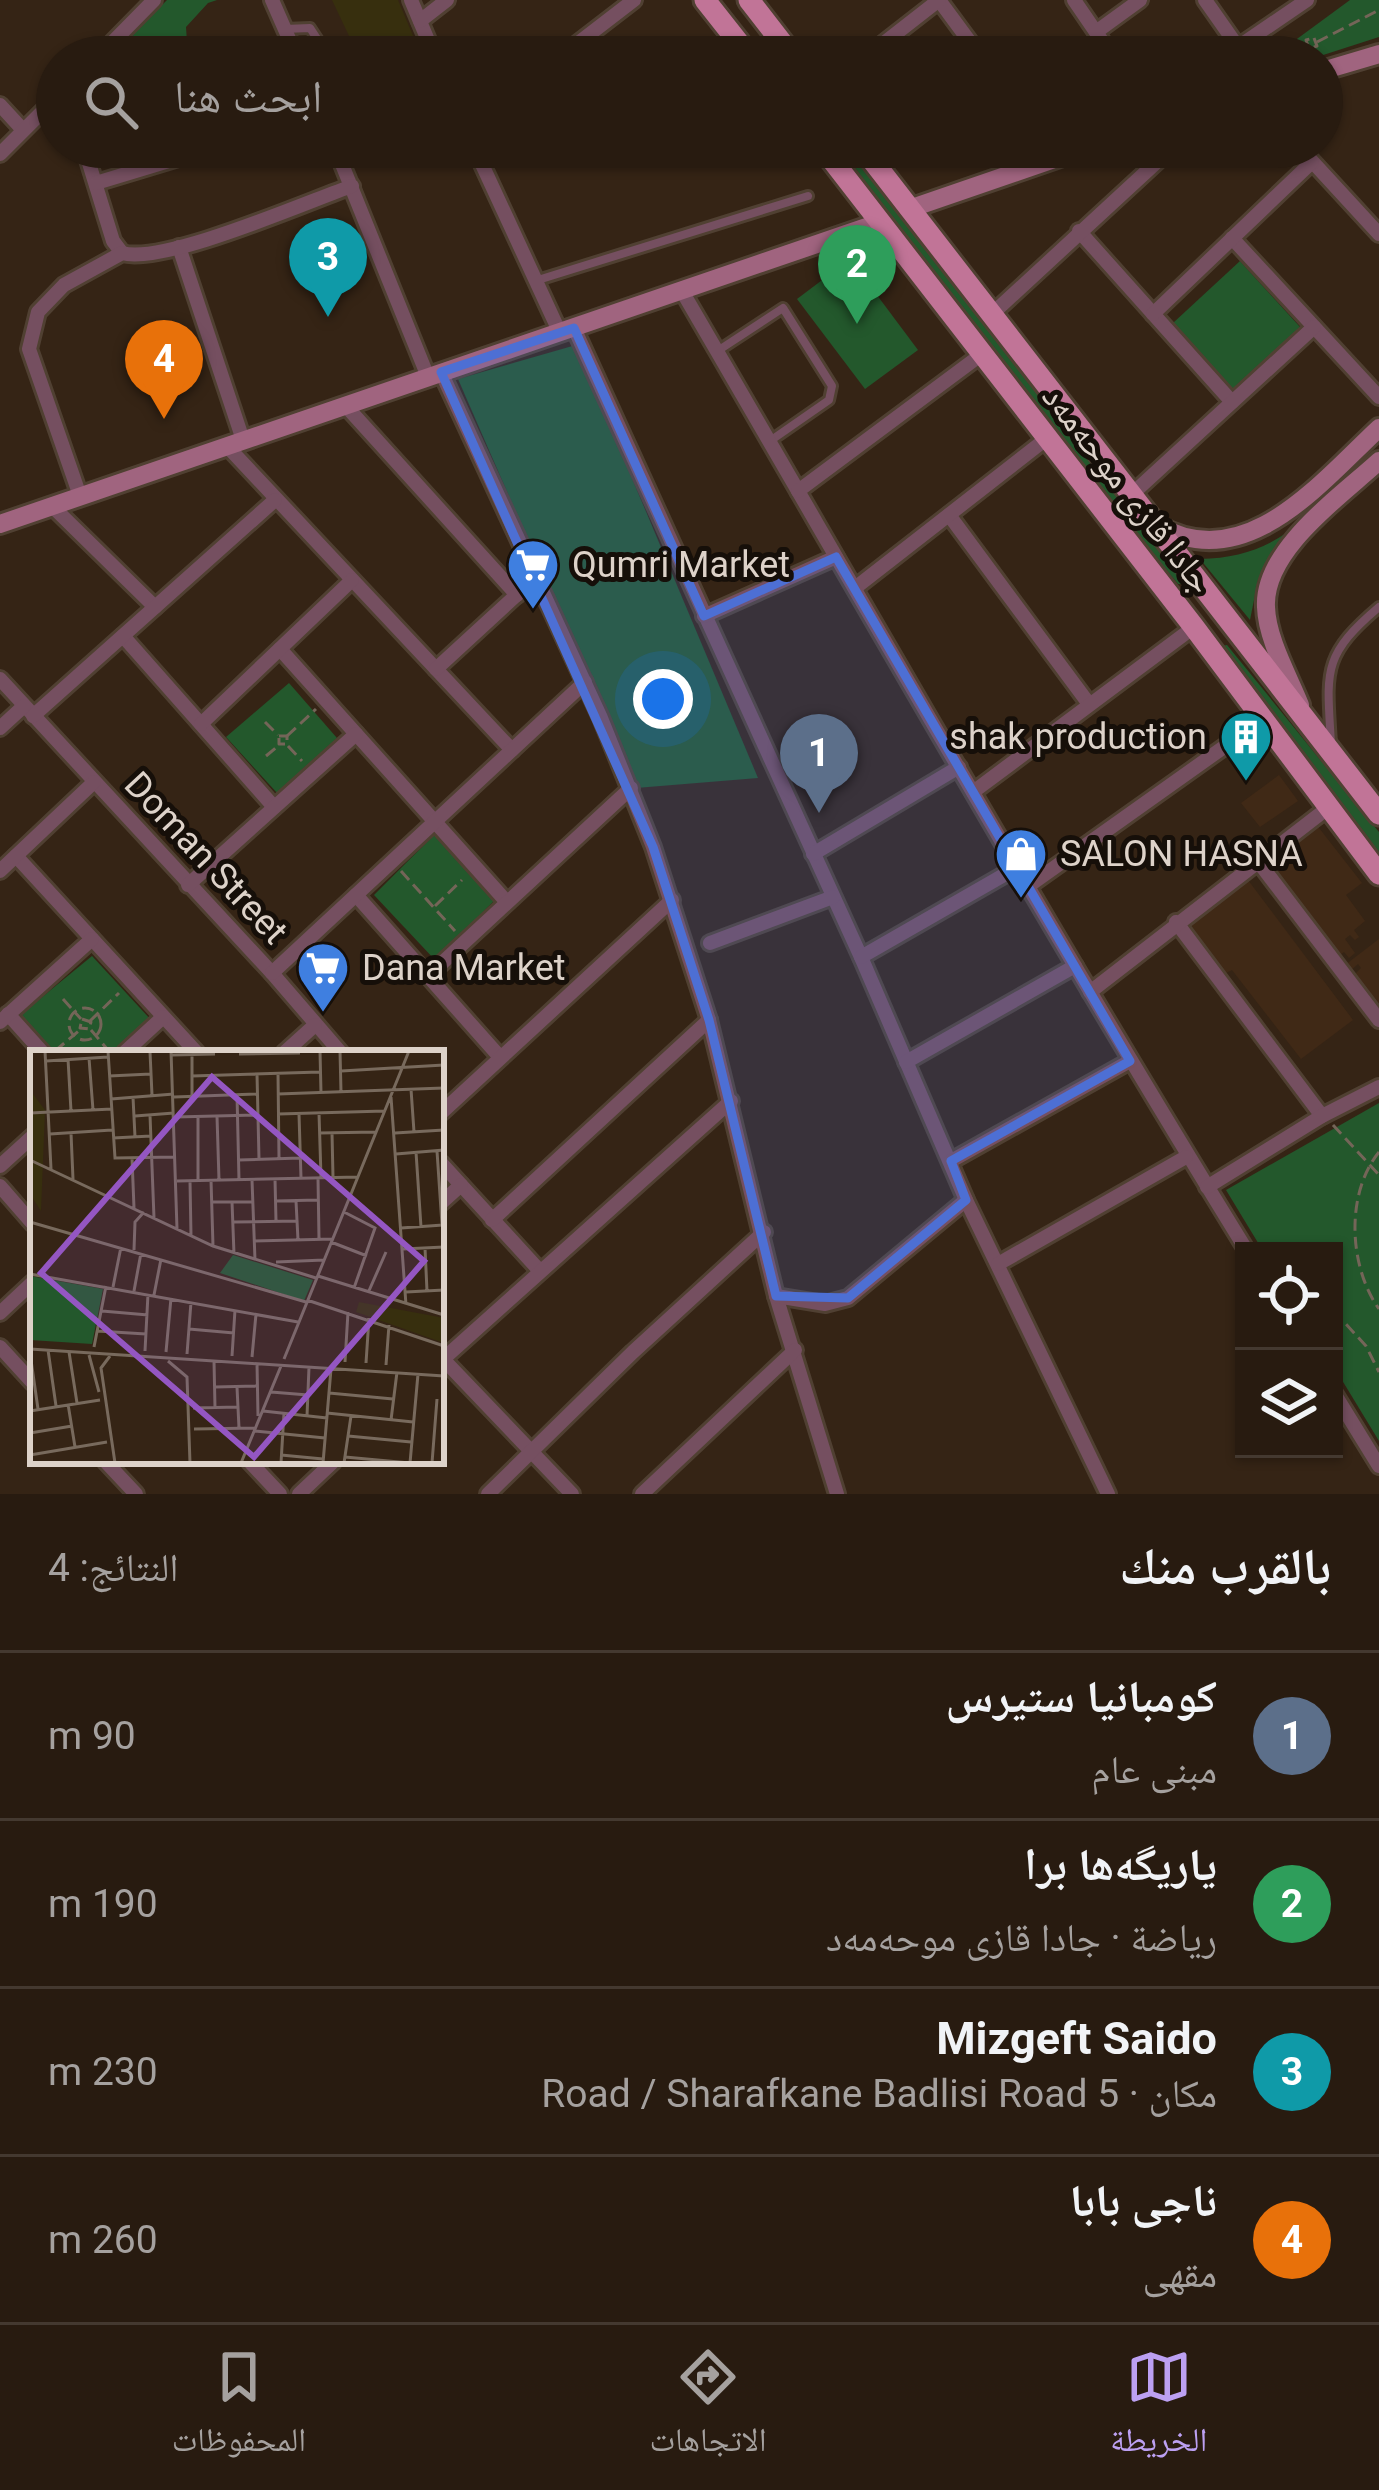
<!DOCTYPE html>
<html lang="ar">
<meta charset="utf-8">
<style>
body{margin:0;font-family:Roboto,"Noto Naskh Arabic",sans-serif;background:#302419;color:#f1f3f6;direction:rtl}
.controls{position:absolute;right:36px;bottom:36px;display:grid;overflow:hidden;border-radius:0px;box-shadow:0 3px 9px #0004}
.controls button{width:108px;height:108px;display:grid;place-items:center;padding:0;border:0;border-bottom:3px solid #443930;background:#281b10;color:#f1f3f6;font:60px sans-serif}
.you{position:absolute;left:663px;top:699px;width:42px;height:42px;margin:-30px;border:9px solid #fff;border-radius:50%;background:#1a73e8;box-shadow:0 0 0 18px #1a73e833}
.badge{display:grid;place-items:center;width:78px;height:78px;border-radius:50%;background:#bca0f2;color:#fff;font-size:39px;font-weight:700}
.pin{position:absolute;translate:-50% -99px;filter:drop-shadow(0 3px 6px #0008)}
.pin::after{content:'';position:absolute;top:63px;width:42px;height:36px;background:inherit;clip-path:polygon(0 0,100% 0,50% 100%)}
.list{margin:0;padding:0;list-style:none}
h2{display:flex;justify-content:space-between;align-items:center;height:156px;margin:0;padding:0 48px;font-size:51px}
h2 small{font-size:39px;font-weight:400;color:#a5a19f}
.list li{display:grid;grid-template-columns:78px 1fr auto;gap:36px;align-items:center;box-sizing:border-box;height:168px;padding:0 48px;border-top:3px solid #443930}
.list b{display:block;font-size:45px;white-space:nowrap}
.list p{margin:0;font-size:39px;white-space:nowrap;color:#a5a19f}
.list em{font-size:39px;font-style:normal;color:#a5a19f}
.icon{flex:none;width:66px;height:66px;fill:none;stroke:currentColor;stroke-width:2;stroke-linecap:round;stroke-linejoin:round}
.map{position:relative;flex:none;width:1379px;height:1494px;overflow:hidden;direction:ltr}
.search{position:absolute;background:#281b10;box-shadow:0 3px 9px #0004;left:36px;right:36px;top:36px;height:132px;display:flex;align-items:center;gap:30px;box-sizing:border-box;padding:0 42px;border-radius:66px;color:#a5a19f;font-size:45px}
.sheet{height:828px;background:#281b10}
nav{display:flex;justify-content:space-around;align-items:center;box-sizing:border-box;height:168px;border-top:3px solid #443930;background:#281b10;font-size:33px;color:#a5a19f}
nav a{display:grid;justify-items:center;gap:6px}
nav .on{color:#bca0f2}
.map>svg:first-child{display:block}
</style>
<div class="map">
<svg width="1379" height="1494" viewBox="0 0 1379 1494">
<rect width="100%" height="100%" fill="#352415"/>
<g fill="#402916">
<path d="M 1279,775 L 1298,801 L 1260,827 L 1241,803 Z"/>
<path d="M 1312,819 L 1362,883 L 1346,895 L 1365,921 L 1354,930 L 1359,937 L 1355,940 L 1350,935 L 1345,939 L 1355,953 L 1349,958 L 1344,952 L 1337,957 L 1261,859 Z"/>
<path d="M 1242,872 L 1353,1020 L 1301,1059 L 1232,970 L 1226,973 L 1183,916 Z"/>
<path d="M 1379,939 L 1379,1017 L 1352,977 L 1361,968 L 1358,964 L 1350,971 L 1345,965 Z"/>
</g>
<g fill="#23582c">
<path d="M 167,0 L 217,0 L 208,3 L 186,27 L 188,57 L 111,57 Z"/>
<path d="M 1350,0 L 1379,0 L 1379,37 L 1317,57 L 1281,57 L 1286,47 Z"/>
<path d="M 839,147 L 855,147 L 1185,584 L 1178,584 L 1101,492 Z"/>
<path d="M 850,259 L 918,350 L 865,389 L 797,299 Z"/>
<path d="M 1240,261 L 1301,328 L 1233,389 L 1173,323 Z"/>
<path d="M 576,345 L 758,778 L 636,788 L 458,379 Z"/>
<path d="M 1305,518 L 1258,580 L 1250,620 L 1200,559 C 1242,558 1273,547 1305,518 Z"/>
<path d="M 1227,645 L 1379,832 L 1379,859 L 1221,646 Z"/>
<path d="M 289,683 L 337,738 L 278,794 L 226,737 Z"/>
<path d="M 434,835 L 494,901 L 435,960 L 374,895 Z"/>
<path d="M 92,956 L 152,1021 L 116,1053 L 52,1053 L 19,1016 Z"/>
<path d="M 1379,1103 L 1379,1441 L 1334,1367 L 1334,1251 L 1263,1251 L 1226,1190 Z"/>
</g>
<path fill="#372f0e" d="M 332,0 L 398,0 L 422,57 L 359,57 Z"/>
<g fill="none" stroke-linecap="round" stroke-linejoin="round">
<g stroke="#504032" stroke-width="14">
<g id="lane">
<path d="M 285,29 L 310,28 L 329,57"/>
<path d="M 538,280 L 808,196"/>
<path d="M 719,350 L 783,308 L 832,386 L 829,400 L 770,441"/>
<path d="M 1331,744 C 1327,672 1321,656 1379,607"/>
</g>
</g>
<g stroke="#504032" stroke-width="20">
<g id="street">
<path d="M 272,0 L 297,57"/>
<path d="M 411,0 L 435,57"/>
<path d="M 939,0 L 981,57"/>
<path d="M 1074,0 L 1113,57"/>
<path d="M 1205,0 L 1245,57"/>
<path d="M 420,21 L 447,0"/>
<path d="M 1096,32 L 1140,0"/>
<path d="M 1238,47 L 1307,0"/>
<path d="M 98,57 L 154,0"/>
<path d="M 560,57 L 634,0"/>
<path d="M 866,57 L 939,0"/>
<path d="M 0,105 L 23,130"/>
<path d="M 84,147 L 113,241 L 122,253"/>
<path d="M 335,147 L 428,377"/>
<path d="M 474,147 L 560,333"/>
<path d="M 1299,147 L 1379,234"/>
<path d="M 0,154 L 57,97"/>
<path d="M 96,183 L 215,147"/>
<path d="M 1079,231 L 1232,402"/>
<path d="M 1232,238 L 1379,397"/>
<path d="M 179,247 L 243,440"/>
<path d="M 682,291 C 869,612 1052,935 1247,1251"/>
<path d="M 1153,314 L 1312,162"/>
<path d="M 991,315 L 1173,147"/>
<path d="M 574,328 L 861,957 L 966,1200 L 1108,1494"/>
<path d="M 441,372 L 601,718 L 653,847 L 709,1020 L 776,1296 L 837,1494"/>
<path d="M 345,405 L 517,595"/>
<path d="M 226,445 L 512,750"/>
<path d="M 798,491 L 982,354"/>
<path d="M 80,496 L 29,349 L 38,312 L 64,285 L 122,253 C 163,265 304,203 352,186"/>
<path d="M 1130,496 L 1314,327"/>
<path d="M 52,506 L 155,607"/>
<path d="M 949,515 L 1089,704"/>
<path d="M 855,588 L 1046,439"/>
<path d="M 704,616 L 836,557"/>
<path d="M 123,636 L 274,807"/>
<path d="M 280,649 L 505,900"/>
<path d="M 436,669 L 536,577"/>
<path d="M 0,679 L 272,973 L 341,1053"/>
<path d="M 33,716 L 275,500"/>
<path d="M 201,724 L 352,580"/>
<path d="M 0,728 L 24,706"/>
<path d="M 973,792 L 1194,627"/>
<path d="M 813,854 L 959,767"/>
<path d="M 16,856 L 197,1053"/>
<path d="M 1257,860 L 1379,1020"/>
<path d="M 0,871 L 94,782"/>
<path d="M 188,885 L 356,734"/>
<path d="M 1027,887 L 1262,720"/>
<path d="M 356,895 L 499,1056"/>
<path d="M 1176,922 L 1322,1116"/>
<path d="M 710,943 L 833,897"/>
<path d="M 861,957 L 1016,868"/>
<path d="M 272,973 L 585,682"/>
<path d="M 428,976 L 631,788"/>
<path d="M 1090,992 L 1329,807"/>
<path d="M 8,1014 L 43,1053"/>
<path d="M 0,1022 L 92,939"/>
<path d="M 124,1053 L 163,1017"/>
<path d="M 284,1053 L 315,1025"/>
<path d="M 906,1062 L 1075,966"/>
<path d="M 441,1113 L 672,900"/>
<path d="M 951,1161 L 1130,1061"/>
<path d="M 441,1163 L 539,1270"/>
<path d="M 0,1166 L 33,1136"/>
<path d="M 0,1186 L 33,1224"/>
<path d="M 1207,1187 L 1322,1116 L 1379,1087"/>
<path d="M 441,1203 L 461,1185"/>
<path d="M 492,1220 L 709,1020"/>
<path d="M 998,1264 L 1186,1157"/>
<path d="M 776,1296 L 825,1304 L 848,1298 L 966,1200"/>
<path d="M 0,1313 L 33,1282"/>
<path d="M 0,1347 L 33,1383"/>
<path d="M 443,1359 L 572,1494"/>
<path d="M 441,1361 L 731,1101"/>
<path d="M 1334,1393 L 1379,1466"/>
<path d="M 105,1461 L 136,1494"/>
<path d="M 249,1461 L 280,1494"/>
<path d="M 299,1494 L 334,1461"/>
<path d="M 488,1494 L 633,1352 L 764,1232"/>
<path d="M 642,1494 L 795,1350"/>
</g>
</g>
<g stroke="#504032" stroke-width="24">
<g id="secondary">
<path d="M 1322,71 L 1379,54"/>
<path d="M 909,209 L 1089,147"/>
<path d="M 0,524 L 881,222"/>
<path d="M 1157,525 C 1245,577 1320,483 1379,428"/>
<path d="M 1300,705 C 1288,675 1267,639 1266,607 C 1263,550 1341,496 1379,461"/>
</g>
</g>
<g stroke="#504032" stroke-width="27">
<g id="primary">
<path d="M 705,0 L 750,57"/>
<path d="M 749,0 L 793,57"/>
<path d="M 822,147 L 1194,627 L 1379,874"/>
<path d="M 862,147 L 1379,814"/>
</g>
</g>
<g stroke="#746558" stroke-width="3" stroke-dasharray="12 6" stroke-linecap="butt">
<path d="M 1314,38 L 1317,46 L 1309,49 L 1306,40 Z"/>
<path d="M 1317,42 L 1379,10"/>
<path d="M 265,722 L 278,735"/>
<rect x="279" y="736" width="8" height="8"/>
<path d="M 287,736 L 316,709"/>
<path d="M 288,746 L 302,761"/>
<path d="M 266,756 L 278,746"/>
<path d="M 401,871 L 455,931"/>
<path d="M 435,906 L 462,880"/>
<path d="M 63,999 L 81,1019"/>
<circle cx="85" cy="1024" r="16"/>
<path d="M 82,1019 L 91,1022 L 89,1029 L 80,1028 Z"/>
<path d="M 90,1021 L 119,993"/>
<path d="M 91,1030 L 108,1050"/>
<path d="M 55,1051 L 81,1029"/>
<path d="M 1333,1125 L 1379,1175"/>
<path d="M 1379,1152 C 1345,1194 1349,1267 1379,1309"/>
<path d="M 1334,1311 L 1366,1346 L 1379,1372"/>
</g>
<use href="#lane" stroke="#754f60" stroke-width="8"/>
<use href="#street" stroke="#754f60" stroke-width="14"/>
<use href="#secondary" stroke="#a0647f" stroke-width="18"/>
<use href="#primary" stroke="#c17497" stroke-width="21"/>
</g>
<path fill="#4d6fd4" fill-opacity="0.2" stroke="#4d6fd4" stroke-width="9" stroke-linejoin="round" d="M 574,328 L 704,616 L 836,557 L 1130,1061 L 951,1161 L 966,1200 L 848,1298 L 776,1296 L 709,1020 L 653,847 L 441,372 Z"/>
<defs>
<g id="supermarket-pin" transform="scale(2.7)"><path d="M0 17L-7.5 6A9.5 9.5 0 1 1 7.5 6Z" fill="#3f7fe0" stroke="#160f09"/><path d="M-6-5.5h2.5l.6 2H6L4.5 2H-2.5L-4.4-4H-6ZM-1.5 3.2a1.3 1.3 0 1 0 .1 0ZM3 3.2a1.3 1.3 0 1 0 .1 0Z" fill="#fff"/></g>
<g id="building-pin" transform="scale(2.7)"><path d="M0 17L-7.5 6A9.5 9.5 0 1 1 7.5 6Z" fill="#0f9aa8" stroke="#160f09"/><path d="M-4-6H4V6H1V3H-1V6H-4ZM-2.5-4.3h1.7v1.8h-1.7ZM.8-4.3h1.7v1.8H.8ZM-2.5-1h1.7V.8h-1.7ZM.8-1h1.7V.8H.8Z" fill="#fff"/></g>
<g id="shop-pin" transform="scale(2.7)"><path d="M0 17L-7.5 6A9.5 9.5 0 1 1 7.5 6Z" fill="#3f7fe0" stroke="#160f09"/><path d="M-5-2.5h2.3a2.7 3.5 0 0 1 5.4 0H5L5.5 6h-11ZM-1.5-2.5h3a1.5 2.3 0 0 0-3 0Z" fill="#fff"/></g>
</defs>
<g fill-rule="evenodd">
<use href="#supermarket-pin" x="533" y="565"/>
<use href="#building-pin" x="1246" y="737"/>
<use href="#shop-pin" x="1021" y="854"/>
<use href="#supermarket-pin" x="323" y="968"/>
</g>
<g text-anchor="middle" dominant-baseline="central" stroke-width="10" stroke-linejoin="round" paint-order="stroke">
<g font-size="36" fill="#ddd2c9" stroke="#160f09">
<text transform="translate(1128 489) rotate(52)">جادا قازی موحەمەد</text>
<text transform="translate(206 858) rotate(47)">Doman Street</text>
</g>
<g font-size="36" fill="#ddd2c9" stroke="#160f09" text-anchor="start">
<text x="572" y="565">Qumri Market</text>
<text x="1207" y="737" text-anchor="end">shak production</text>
<text x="1060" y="854">SALON HASNA</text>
<text x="362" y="968">Dana Market</text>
</g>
</g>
<g transform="translate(30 1050)">
<rect width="414" height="414" fill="#352415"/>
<path d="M 203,205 L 283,230 L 274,251 L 190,223 ZM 0,226 L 73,239 L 62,294 L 0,290 Z" fill="#23582c"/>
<path d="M 0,40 L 15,60 L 11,161 L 0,144 ZM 329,252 L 414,268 L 414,293 L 326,262 Z" fill="#372f0e"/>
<path fill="none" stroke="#786a5d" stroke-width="3" d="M 15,1 L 21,119M 78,1 L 85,108 L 146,107M 141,1 L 147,179M 290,1 L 291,43M 310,1 L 311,42M 120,2 L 122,45M 209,4 L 270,3M 142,5 L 185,4M 162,5 L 162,46M 59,8 L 63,60M 38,9 L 41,61M 16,11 L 78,7M 311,21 L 414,15M 248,23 L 249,108M 227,24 L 229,109M 79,26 L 121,24M 162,26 L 290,22M 381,39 L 384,82M 248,44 L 414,38M 207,45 L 209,130M 103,47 L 105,87M 144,47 L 228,44M 361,47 L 376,255M 81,49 L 144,44M 0,63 L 82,59M 289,63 L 291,127M 248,64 L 355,61M 269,64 L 271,128M 120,65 L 124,168M 105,66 L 144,63M 168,66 L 168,131M 187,66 L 189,130M 145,67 L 228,65M 41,83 L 43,129M 289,83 L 346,82M 302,83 L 303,127M 365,83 L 414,80M 20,84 L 82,80M 83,88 L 121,86M 407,101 L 412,175M 386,102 L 391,177M 366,104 L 414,100M 102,108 L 104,158M 0,110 L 183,196 L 286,228M 209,110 L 270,108M 288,128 L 289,189M 245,129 L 246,171M 181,130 L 183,196M 222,130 L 225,210M 147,131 L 328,127M 160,131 L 161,186M 245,151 L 288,150M 266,151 L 268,190M 182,152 L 223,152M 202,152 L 204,204M 314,162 L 345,178 L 324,238M 0,172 L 276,252M 204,172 L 267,171M 371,178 L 413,175M 224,191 L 303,189M 301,192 L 337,206M 395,198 L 397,241M 373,199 L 414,197M 104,200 L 105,172 L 114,162M 246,212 L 294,210M 0,224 L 268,272M 288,226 L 414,265M 83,237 L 91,197M 104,241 L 111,203M 376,242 L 414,240M 338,243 L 356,202M 124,245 L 131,209M 277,250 L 414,296M 72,261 L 118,265M 159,279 L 204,283M 67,281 L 116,284M 64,297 L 76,236M 0,299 L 414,326M 18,300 L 26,356M 115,301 L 118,244M 39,302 L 47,353M 136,302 L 141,248M 0,303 L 8,359M 157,304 L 161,252M 59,305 L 69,342M 80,306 L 71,318 L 85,413M 202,306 L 205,260M 222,307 L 226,264M 254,309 L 379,1M 138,311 L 157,327 L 160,413M 184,311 L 185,358M 315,312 L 318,262M 227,313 L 228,366M 336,313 L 339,268M 356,315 L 359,275M 185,337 L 228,336M 207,337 L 209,378M 241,342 L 278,345M 299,343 L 363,349M 38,354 L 45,397M 163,358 L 208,357M 0,361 L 70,350M 233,361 L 297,368M 297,363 L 383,372M 277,366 L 279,317M 361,370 L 367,322M 164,379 L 226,378M 225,381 L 295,388M 0,383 L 42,376M 318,386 L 381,392M 0,405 L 77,392M 251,405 L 293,409M 315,407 L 380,413M 211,413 L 251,316M 251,413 L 254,363M 293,413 L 301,319M 314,413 L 321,366M 380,413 L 388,324M 402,413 L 407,349"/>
<path fill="#9456c2" fill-opacity="0.15" stroke="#9456c2" stroke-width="6" d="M 182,27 L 394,211 L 224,407 L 11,223 Z"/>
<rect width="414" height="414" fill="none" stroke="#ddd2c9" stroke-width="6"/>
</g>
</svg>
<div class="controls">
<button><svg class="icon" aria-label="locate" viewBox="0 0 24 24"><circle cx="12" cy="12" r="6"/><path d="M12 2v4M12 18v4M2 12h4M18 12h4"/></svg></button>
<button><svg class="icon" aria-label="layers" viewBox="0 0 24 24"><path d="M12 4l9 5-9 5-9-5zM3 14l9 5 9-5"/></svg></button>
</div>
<div class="you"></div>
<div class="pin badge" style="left:819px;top:813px;background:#5c6f8a">1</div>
<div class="pin badge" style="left:857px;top:324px;background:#2e9e5b">2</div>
<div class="pin badge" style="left:328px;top:317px;background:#0f9aa8">3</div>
<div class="pin badge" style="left:164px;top:419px;background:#e8710a">4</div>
<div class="search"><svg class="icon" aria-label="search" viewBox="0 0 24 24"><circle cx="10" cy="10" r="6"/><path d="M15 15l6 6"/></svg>ابحث هنا</div>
</div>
<section class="sheet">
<h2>بالقرب منك<small>النتائج: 4</small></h2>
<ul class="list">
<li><span class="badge" style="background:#5c6f8a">1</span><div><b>كومبانيا ستيرس</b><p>مبنى عام</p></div><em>90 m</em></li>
<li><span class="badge" style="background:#2e9e5b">2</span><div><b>یاریگەها برا</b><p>رياضة · جادا قازی موحەمەد</p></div><em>190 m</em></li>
<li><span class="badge" style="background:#0f9aa8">3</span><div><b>Mizgeft Saido</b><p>مكان · 5 Road / Sharafkane Badlisi Road</p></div><em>230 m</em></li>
<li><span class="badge" style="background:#e8710a">4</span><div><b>ناجى بابا</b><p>مقهى</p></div><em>260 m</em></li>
</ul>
</section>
<nav>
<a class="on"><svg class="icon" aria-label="map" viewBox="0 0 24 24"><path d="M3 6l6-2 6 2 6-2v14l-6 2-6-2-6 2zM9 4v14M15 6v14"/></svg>الخريطة</a>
<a><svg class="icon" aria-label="directions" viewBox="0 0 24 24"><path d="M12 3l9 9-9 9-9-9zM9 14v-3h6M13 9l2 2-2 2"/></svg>الاتجاهات</a>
<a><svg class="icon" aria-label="saved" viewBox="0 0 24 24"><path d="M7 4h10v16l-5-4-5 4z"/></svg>المحفوظات</a>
</nav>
